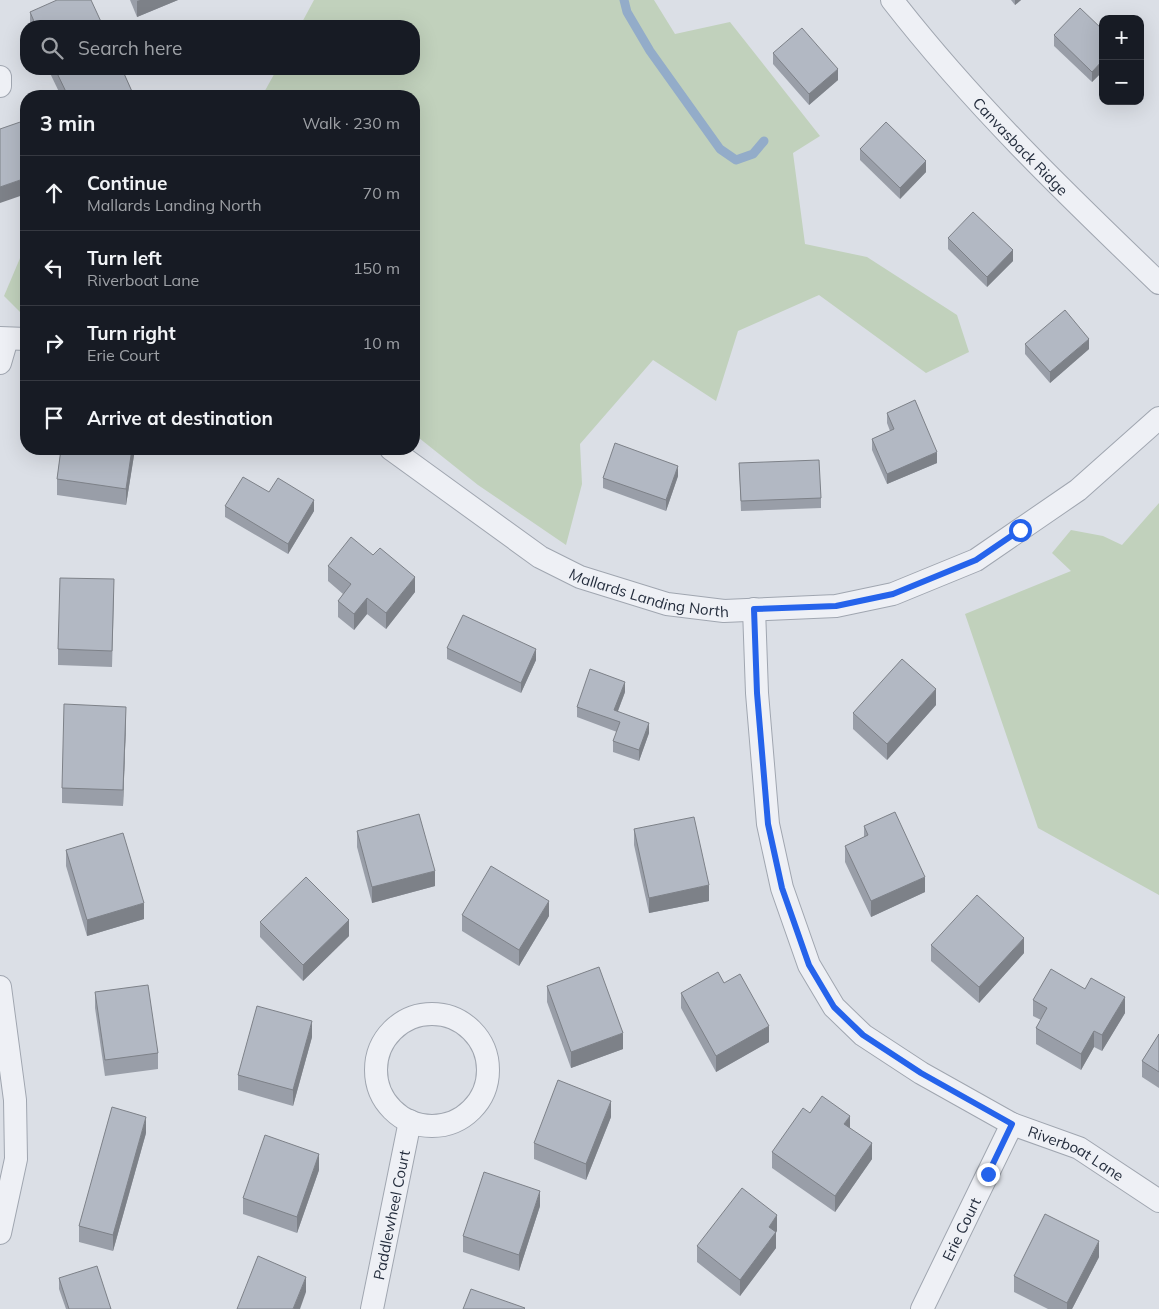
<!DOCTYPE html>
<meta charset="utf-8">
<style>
body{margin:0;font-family:Mulish,sans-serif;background:#20242c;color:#f1f3f6}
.controls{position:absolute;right:15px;top:15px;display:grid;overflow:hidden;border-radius:10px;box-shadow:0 5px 20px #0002}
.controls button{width:45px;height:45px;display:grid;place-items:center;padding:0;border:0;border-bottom:1px solid #363941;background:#171b24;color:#f1f3f6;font:25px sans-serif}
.stop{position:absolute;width:15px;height:15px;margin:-11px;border:4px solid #2563eb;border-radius:50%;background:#fff}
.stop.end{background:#2563eb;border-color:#fff;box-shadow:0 1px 5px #0008}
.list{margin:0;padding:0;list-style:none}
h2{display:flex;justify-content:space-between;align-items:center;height:65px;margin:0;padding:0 20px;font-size:21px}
h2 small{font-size:16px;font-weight:400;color:#9ea1a6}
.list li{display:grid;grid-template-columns:32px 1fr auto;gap:15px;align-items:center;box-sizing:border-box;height:75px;padding:0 20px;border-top:1px solid #363941}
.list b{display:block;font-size:19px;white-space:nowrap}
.list p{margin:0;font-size:16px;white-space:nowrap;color:#9ea1a6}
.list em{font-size:16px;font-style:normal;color:#9ea1a6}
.icon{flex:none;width:28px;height:28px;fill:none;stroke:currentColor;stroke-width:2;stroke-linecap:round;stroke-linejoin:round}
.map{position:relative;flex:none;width:1159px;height:1309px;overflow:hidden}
.search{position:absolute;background:#171b24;box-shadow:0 5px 20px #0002;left:20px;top:20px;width:400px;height:55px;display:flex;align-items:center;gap:12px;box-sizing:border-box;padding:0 18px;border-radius:20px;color:#9ea1a6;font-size:19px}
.panel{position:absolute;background:#171b24;box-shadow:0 5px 20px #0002;left:20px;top:90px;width:400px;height:365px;border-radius:20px}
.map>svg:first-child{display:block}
</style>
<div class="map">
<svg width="1159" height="1309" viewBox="0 0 1159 1309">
<rect width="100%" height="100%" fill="#dbdfe6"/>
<g fill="#c1d1bc">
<path d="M 314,0 L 654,0 L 675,34 L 730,22 L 820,136 L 793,153 L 805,244 L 867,257 L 957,315 L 969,352 L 926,373 L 819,295 L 738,331 L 716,401 L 653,360 L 580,444 L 582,484 L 566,545 L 478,485 L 414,434 L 414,96 L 262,96 L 277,69 L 414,69 L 414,26 L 300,26 Z"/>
<path d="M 26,244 L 26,315 L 23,315 L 4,296 Z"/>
<path d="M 1159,503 L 1159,895 L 1038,828 L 965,614 L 1071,571 L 1052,553 L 1071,530 L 1103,536 L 1122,545 Z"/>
</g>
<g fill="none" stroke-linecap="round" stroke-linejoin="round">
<path stroke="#93acc9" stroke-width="9" d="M 624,0 L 627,12 L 650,51 L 720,149 L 736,160 L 753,154 L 764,141"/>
<g stroke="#a0a6b0" stroke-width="24">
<g id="street">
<path id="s1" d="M 892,0 C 972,103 1065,193 1159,283"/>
<path d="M 0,77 L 0,86"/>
<path d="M 0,338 L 26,339"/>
<path d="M 0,363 L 7,339"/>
<path id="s2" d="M 391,449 L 540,557 L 580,577 L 667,604 L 724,611 L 836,606 L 893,594 L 976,560 L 1078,490 L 1159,418"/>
<path id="s3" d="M 754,609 L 757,693 L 768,824 L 782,888 L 809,965 L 834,1007 L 863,1035 L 921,1073 L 1012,1124 L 1079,1148 L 1159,1201"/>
<path d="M 0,987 L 15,1100 L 16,1159 L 0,1233"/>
<circle cx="432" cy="1070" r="56"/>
<path id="s4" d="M 372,1309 L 410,1121"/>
<path id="s5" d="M 922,1309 L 1012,1124"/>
</g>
</g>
<use href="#street" stroke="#eef0f5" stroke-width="22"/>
</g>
<g fill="#999ea8">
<path d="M 130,0 L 178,0 L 137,17 Z"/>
<path d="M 1011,0 L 1021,0 L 1015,5 Z"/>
<path d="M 30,12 L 103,26 L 30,26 Z"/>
<path d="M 1103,30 L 1103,71 L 1092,82 L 1054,46 L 1054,35 Z"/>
<path d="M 773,53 L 838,80 L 809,105 L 773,64 Z"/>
<path d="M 48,69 L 122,69 L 134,96 L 61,96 Z"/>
<path d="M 860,149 L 926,172 L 900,199 L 860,160 Z"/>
<path d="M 948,238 L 1013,261 L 987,287 L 948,249 Z"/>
<path d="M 1025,344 L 1089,349 L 1050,383 L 1025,354 Z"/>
<path d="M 887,413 L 937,463 L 887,484 L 872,450 L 872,439 L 890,431 L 887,423 Z"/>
<path d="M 61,449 L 135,449 L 126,505 L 57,495 L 57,479 Z"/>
<path d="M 739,463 L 821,498 L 821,508 L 741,511 Z"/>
<path d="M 678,476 L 666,511 L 603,488 L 603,478 Z"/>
<path d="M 269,492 L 314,511 L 288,554 L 225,517 L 225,506 Z"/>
<path d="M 328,566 L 415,592 L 386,629 L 367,614 L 354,630 L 338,617 L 338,601 L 343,594 L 328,581 Z"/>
<path d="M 114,595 L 112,667 L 58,665 L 58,649 Z"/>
<path d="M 447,648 L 536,660 L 521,693 L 447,659 Z"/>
<path d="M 625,692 L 618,711 L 649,733 L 639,761 L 613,752 L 613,741 L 617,732 L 577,717 L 577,707 Z"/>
<path d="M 936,705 L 887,760 L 853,729 L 853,713 Z"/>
<path d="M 126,722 L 123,806 L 62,803 L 62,788 Z"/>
<path d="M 864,826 L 925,892 L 871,917 L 845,862 L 845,846 L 864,837 Z"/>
<path d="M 634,829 L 709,901 L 649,913 L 634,845 Z"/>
<path d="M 357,831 L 435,886 L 372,903 L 357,847 Z"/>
<path d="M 66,850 L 144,919 L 87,936 L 66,866 Z"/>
<path d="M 462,915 L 549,916 L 519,966 L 462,931 Z"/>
<path d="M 260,922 L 349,936 L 303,981 L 260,937 Z"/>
<path d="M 931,945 L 1024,953 L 979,1003 L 931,961 Z"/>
<path d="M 724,983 L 769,1042 L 716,1072 L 681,1008 L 681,993 Z"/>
<path d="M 547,986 L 623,1049 L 571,1068 L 547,1002 Z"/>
<path d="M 95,992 L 158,1053 L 158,1069 L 105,1076 L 95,1008 Z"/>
<path d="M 1033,1000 L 1125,1013 L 1102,1051 L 1094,1047 L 1081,1070 L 1036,1044 L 1036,1028 L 1041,1020 L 1033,1016 Z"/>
<path d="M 1159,1034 L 1159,1088 L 1142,1077 L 1142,1061 Z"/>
<path d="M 312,1037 L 293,1106 L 238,1090 L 238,1075 Z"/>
<path d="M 810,1113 L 850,1128 L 872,1159 L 835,1212 L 772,1168 L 772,1152 Z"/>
<path d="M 611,1117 L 586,1180 L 534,1159 L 534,1143 Z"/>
<path d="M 146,1133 L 113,1251 L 79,1242 L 79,1226 Z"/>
<path d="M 319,1170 L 297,1233 L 243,1214 L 243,1198 Z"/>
<path d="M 540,1206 L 519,1271 L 463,1252 L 463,1236 Z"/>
<path d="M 777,1231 L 776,1232 L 776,1248 L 740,1296 L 697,1262 L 697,1246 Z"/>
<path d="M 1099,1257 L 1072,1309 L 1048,1309 L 1014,1292 L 1014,1276 Z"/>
<path d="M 59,1278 L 111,1309 L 66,1309 L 59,1289 Z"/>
</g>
<g fill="#7d8188">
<path d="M 140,0 L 178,0 L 137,17 L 137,1 Z"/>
<path d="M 1015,0 L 1021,0 L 1015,5 Z"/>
<path d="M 1103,60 L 1103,71 L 1092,82 L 1092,72 Z"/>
<path d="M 838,69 L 838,80 L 809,105 L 809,94 Z"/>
<path d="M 926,161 L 926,172 L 900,199 L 900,188 Z"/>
<path d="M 26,178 L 26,194 L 0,203 L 0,187 Z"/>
<path d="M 1013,250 L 1013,261 L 987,287 L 987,277 Z"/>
<path d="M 1089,339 L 1089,349 L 1050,383 L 1050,372 Z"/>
<path d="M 132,449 L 135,449 L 126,505 L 126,489 Z"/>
<path d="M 937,452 L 937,463 L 887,484 L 887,474 Z"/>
<path d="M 678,466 L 678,476 L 666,511 L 666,500 Z"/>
<path d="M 314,500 L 314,511 L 288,554 L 288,544 Z"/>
<path d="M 415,577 L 415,592 L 386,629 L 386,613 Z"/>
<path d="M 367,598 L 367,614 L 354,630 L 354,614 Z"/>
<path d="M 536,649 L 536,660 L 521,693 L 521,683 Z"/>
<path d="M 625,682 L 625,692 L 614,721 L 614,710 Z"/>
<path d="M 936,689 L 936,705 L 887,760 L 887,744 Z"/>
<path d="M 126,707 L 126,722 L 123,806 L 123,790 Z"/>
<path d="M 649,723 L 649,733 L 639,761 L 639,750 Z"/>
<path d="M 435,871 L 435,886 L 372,903 L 372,887 Z"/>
<path d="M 925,877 L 925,892 L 871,917 L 871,901 Z"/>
<path d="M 709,885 L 709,901 L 649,913 L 649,898 Z"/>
<path d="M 549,901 L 549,916 L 519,966 L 519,950 Z"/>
<path d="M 144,903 L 144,919 L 87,936 L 87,920 Z"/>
<path d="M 349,920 L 349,936 L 303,981 L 303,965 Z"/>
<path d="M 1024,938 L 1024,953 L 979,1003 L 979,987 Z"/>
<path d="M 1125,997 L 1125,1013 L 1102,1051 L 1102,1035 Z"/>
<path d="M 312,1021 L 312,1037 L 293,1106 L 293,1090 Z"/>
<path d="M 769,1026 L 769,1042 L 716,1072 L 716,1056 Z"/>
<path d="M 1094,1031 L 1094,1047 L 1081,1070 L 1081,1054 Z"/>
<path d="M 623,1033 L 623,1049 L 571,1068 L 571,1052 Z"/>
<path d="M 611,1101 L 611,1117 L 586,1180 L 586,1164 Z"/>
<path d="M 850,1116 L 850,1132 L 844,1124 Z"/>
<path d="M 146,1117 L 146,1133 L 113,1251 L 113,1235 Z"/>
<path d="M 872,1143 L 872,1159 L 835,1212 L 835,1196 Z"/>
<path d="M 319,1154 L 319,1170 L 297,1233 L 297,1217 Z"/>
<path d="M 540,1191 L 540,1206 L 519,1271 L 519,1255 Z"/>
<path d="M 777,1215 L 777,1231 L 769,1242 L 769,1227 Z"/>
<path d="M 776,1232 L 776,1248 L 740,1296 L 740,1280 Z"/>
<path d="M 1099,1241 L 1099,1257 L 1072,1309 L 1067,1309 L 1067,1303 Z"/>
<path d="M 306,1277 L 306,1292 L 300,1309 L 293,1309 Z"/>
</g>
<g fill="#b2b8c3" stroke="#7d8188">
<path d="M 57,0 L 91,0 L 103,26 L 36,26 L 30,12 Z"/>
<path d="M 1080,8 L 1103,30 L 1103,60 L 1092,72 L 1054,35 Z"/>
<path d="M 802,28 L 838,69 L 809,94 L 773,53 Z"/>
<path d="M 55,69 L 122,69 L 134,96 L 68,96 Z"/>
<path d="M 26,120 L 26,178 L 0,187 L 0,129 Z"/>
<path d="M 886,122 L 926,161 L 900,188 L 860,149 Z"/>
<path d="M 973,212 L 1013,250 L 987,277 L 948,238 Z"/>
<path d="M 1065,310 L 1089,339 L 1050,372 L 1025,344 Z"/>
<path d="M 915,400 L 937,452 L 887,474 L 872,439 L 894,429 L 887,413 Z"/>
<path d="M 615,443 L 678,466 L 666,500 L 603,478 Z"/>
<path d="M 61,449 L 132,449 L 126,489 L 57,479 Z"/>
<path d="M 819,460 L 821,498 L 741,501 L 739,463 Z"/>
<path d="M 243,477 L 269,492 L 278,478 L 314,500 L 288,544 L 225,506 Z"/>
<path d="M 351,537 L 373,555 L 380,548 L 415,577 L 386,613 L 367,598 L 354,614 L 338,601 L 351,584 L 328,566 Z"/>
<path d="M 60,578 L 114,579 L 112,651 L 58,649 Z"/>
<path d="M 463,615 L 536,649 L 521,683 L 447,648 Z"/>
<path d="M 902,659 L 936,689 L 887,744 L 853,713 Z"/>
<path d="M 590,669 L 625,682 L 614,710 L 649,723 L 639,750 L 613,741 L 620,722 L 577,707 Z"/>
<path d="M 64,704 L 126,707 L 123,790 L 62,788 Z"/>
<path d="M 895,812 L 925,877 L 871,901 L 845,846 L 868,835 L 864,826 Z"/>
<path d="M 419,814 L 435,871 L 372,887 L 357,831 Z"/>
<path d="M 694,817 L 709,885 L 649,898 L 634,829 Z"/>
<path d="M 123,833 L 144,903 L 87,920 L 66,850 Z"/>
<path d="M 491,866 L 549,901 L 519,950 L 462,915 Z"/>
<path d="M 306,877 L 349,920 L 303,965 L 260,922 Z"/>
<path d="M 977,895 L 1024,938 L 979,987 L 931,945 Z"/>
<path d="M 599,967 L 623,1033 L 571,1052 L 547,986 Z"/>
<path d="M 1051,969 L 1085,989 L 1091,978 L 1125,997 L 1102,1035 L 1094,1031 L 1081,1054 L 1036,1028 L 1047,1008 L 1033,1000 Z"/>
<path d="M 718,972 L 724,983 L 740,974 L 769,1026 L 716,1056 L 681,993 Z"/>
<path d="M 148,985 L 158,1053 L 105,1060 L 95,992 Z"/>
<path d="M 257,1006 L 312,1021 L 293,1090 L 238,1075 Z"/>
<path d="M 1159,1034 L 1159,1072 L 1142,1061 Z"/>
<path d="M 558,1080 L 611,1101 L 586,1164 L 534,1143 Z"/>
<path d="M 822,1096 L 850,1116 L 844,1124 L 872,1143 L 835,1196 L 772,1152 L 803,1108 L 810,1113 Z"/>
<path d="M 112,1107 L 146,1117 L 113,1235 L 79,1226 Z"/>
<path d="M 265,1135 L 319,1154 L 297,1217 L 243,1198 Z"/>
<path d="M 484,1172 L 540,1191 L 519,1255 L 463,1236 Z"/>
<path d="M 742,1188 L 777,1215 L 769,1227 L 776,1232 L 740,1280 L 697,1246 Z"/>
<path d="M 1045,1214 L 1099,1241 L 1067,1303 L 1014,1276 Z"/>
<path d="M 258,1256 L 306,1277 L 293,1309 L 237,1309 Z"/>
<path d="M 97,1266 L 111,1309 L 69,1309 L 59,1278 Z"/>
<path d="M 471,1289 L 525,1308 L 524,1309 L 463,1309 Z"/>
</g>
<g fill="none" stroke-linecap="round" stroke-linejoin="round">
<path stroke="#2563eb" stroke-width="6" d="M 988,1174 L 1012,1124 L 921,1073 L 863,1035 L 834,1007 L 809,965 L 782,888 L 768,824 L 757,693 L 754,609 L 836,606 L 893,594 L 976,560 L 1020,530"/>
</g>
<g text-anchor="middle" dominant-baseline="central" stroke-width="4" stroke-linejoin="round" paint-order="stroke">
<g font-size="15" fill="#242d3d" stroke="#eaeef4">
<text stroke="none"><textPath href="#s1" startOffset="195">Canvasback Ridge</textPath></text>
<text stroke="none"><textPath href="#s2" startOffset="300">Mallards Landing North</textPath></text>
<text stroke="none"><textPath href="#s3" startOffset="696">Riverboat Lane</textPath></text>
<text stroke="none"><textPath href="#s4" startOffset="96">Paddlewheel Court</textPath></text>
<text stroke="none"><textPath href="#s5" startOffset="89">Erie Court</textPath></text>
</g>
</g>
</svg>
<div class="controls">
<button>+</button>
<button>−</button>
</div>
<div class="stop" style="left:1020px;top:530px"></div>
<div class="stop end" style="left:988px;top:1174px"></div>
<div class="search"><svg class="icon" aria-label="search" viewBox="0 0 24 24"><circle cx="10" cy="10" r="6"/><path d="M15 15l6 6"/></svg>Search here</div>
<section class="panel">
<h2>3 min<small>Walk · 230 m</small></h2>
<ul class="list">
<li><svg class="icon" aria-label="ahead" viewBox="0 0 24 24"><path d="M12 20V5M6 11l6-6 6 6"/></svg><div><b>Continue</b><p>Mallards Landing North</p></div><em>70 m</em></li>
<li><svg class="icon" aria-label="left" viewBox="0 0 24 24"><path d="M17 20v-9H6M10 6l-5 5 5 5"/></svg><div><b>Turn left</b><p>Riverboat Lane</p></div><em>150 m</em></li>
<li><svg class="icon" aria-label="right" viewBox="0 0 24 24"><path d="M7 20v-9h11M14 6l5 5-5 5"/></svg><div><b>Turn right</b><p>Erie Court</p></div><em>10 m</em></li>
<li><svg class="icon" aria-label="arrive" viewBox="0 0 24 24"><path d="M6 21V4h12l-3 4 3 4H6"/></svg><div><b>Arrive at destination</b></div></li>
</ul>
</section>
</div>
